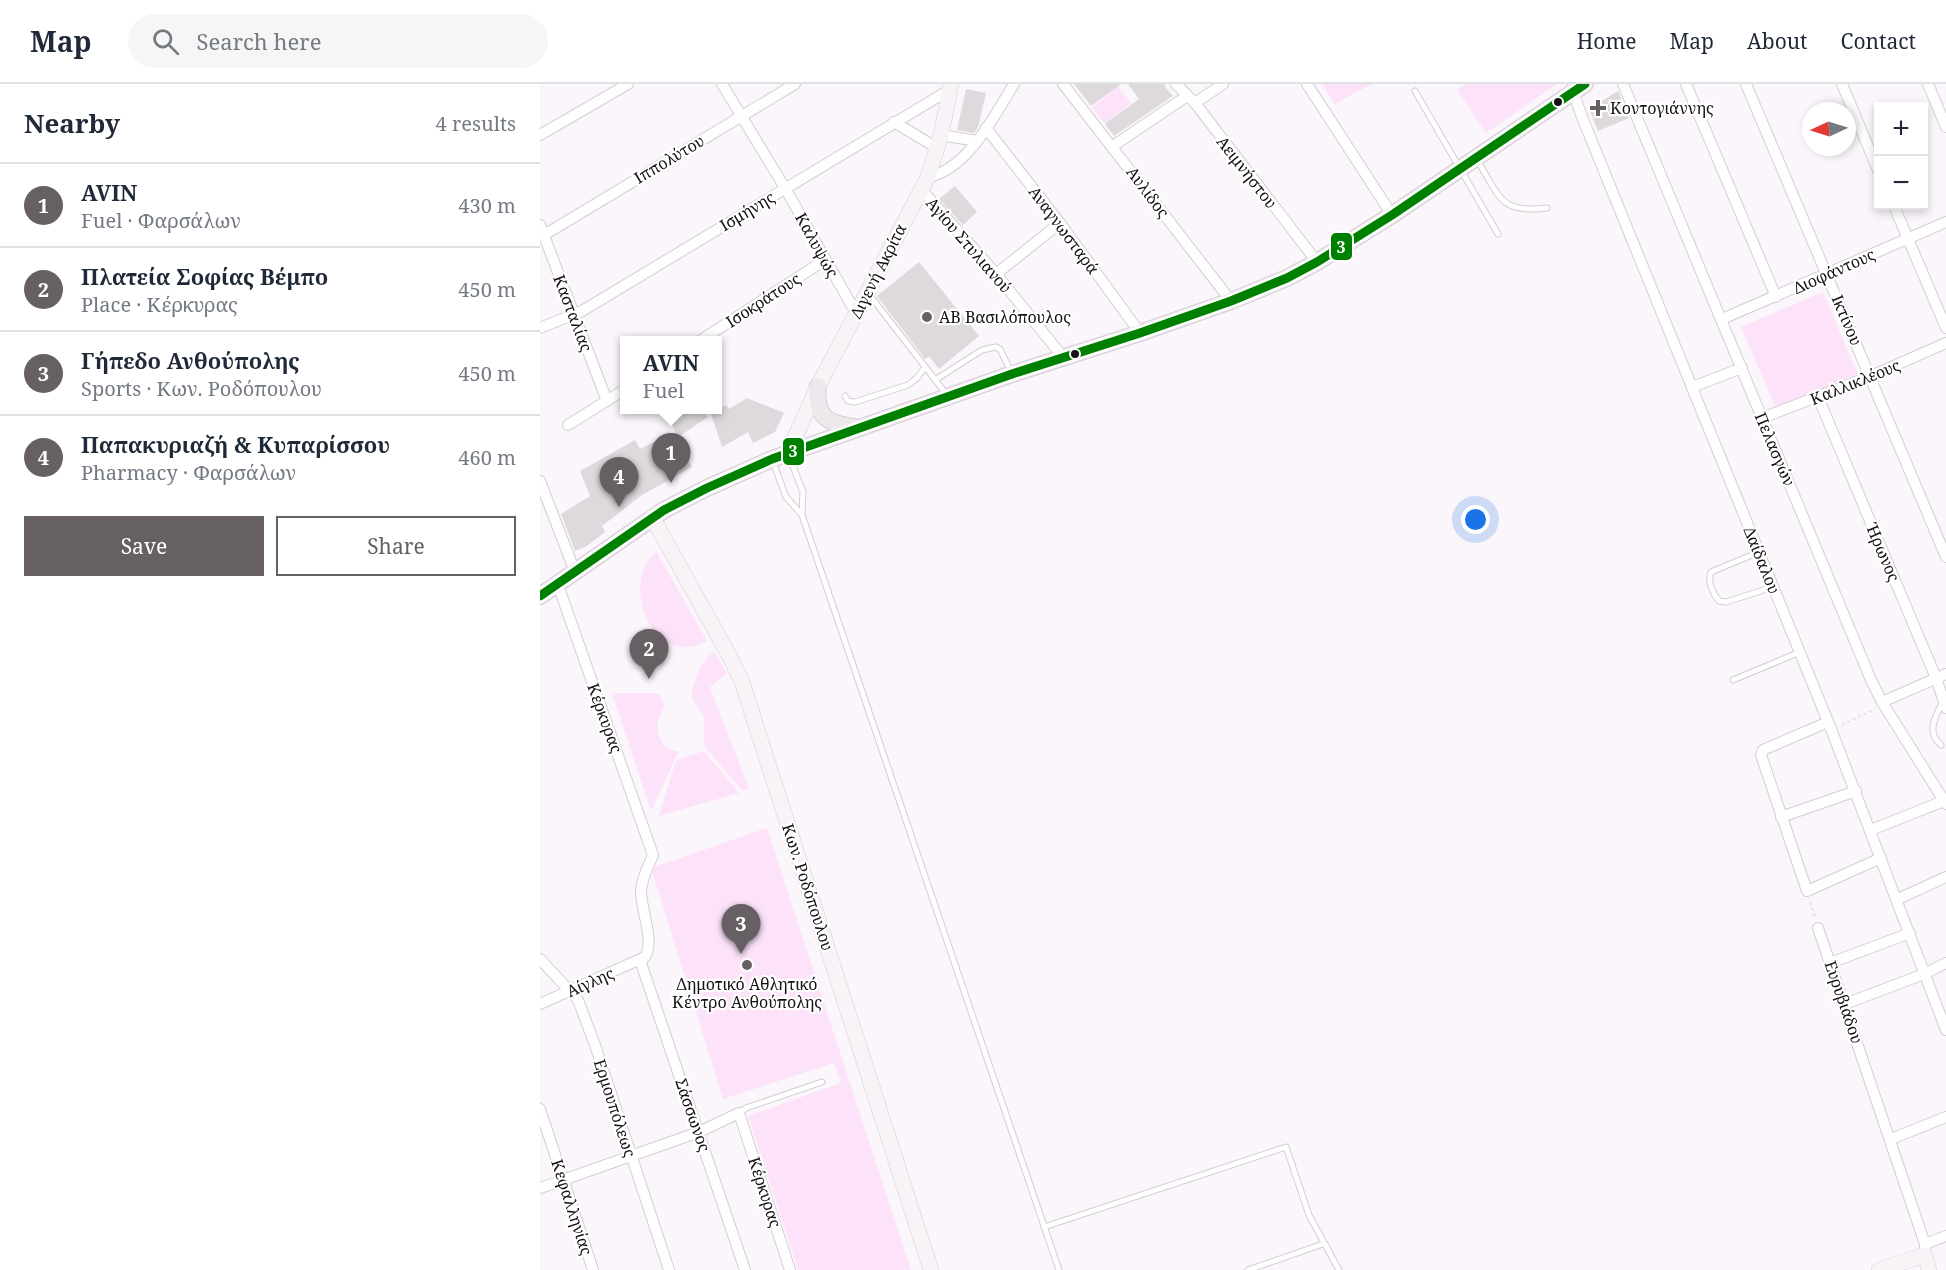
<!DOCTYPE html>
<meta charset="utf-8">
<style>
body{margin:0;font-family:"Noto Serif",serif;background:#f6f6f7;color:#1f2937}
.controls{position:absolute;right:18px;top:18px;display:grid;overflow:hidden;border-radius:0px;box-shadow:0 3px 9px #0003}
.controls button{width:54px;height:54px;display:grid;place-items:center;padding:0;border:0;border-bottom:2px solid #e0e1e3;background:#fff;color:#1f2937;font:30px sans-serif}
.compass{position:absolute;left:1262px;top:18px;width:54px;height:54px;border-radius:50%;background:#fff;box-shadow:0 3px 9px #0003;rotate:266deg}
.you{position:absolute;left:936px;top:436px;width:21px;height:21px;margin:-15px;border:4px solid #fff;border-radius:50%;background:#1a73e8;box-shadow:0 0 0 9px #1a73e833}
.badge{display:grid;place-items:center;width:39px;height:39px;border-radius:50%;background:#666065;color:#fff;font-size:20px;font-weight:700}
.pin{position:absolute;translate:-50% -50px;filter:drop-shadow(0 2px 3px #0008)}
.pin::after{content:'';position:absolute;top:32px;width:21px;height:18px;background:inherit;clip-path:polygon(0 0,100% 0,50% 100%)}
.popup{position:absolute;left:80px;top:252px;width:102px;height:78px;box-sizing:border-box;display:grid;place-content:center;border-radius:0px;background:#fff;filter:drop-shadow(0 2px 4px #0005);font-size:20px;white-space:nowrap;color:#747a83}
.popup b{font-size:22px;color:#1f2937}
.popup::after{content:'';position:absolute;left:50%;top:100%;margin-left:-12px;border:12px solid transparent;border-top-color:#fff}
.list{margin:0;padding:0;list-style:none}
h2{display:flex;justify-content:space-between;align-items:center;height:78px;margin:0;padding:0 24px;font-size:26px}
h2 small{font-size:20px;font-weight:400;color:#747a83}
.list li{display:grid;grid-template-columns:39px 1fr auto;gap:18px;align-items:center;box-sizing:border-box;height:84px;padding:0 24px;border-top:2px solid #e0e1e3}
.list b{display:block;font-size:22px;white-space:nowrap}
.list p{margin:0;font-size:20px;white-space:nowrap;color:#747a83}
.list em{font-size:20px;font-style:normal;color:#747a83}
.actions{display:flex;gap:12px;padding:18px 24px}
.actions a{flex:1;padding:14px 0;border:2px solid #666065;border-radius:0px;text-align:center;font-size:21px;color:#666065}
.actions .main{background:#666065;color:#fff}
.icon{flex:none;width:33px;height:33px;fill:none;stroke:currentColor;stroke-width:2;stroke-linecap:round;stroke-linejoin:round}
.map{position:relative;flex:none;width:1406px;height:1186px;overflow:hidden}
header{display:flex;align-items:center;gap:36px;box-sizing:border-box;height:84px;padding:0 30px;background:#fff;border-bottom:2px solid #e0e1e3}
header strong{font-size:28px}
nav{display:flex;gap:33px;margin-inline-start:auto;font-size:21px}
.search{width:420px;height:54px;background:#f6f6f7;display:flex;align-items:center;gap:15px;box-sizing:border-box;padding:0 21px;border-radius:33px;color:#747a83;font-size:22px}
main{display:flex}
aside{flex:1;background:#fff}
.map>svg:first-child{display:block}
</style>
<header>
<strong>Map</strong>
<div class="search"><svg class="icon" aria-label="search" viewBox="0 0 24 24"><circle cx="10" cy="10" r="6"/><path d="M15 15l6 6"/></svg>Search here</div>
<nav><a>Home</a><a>Map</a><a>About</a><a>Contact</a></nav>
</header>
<main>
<aside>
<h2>Nearby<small>4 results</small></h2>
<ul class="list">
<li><span class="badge">1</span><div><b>AVIN</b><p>Fuel · Φαρσάλων</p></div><em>430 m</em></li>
<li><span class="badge">2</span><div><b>Πλατεία Σοφίας Βέμπο</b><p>Place · Κέρκυρας</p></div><em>450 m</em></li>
<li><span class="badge">3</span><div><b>Γήπεδο Ανθούπολης</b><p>Sports · Κων. Ροδόπουλου</p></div><em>450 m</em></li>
<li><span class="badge">4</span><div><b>Παπακυριαζή &amp; Κυπαρίσσου</b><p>Pharmacy · Φαρσάλων</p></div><em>460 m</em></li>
</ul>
<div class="actions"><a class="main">Save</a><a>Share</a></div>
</aside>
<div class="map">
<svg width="1406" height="1186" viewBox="0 0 1406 1186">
<rect width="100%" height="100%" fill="#fbf6fb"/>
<g fill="#fde3fa">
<path d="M 782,0 L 832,0 L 795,20 Z"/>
<path d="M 926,0 L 1017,0 L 946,49 L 917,6 Z"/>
<path d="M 578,2 L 591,19 L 565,40 L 552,24 Z"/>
<path d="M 1283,208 L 1318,291 L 1236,325 L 1201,243 Z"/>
<path d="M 116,467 L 167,557 C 114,587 78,501 116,467 Z"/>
<path d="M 174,567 L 187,589 L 170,603 L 209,705 L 202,707 L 166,664 L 164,659 L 164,632 L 151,613 C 155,594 159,580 174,567 Z"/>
<path d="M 72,609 L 115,609 L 121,612 C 122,615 124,619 124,622 C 123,626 119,631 118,636 C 115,651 123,666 139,667 L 111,727 Z"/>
<path d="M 164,667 L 199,709 L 119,732 L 136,676 Z"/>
<path d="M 227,744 L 371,1186 L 258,1186 L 208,1032 L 301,999 L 294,979 L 183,1015 L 111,784 Z"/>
</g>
<g fill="#ddd9dd">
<path d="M 534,0 L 581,0 L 551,22 Z"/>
<path d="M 588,0 L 625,0 L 625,3 L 633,12 L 574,52 L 565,40 L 599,15 Z"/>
<path d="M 426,5 L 446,9 L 438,43 L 434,49 L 417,46 Z"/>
<path d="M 1078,7 L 1089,34 L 1058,47 L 1049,25 Z"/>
<path d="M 415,102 L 437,128 L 423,141 L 399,115 Z"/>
<path d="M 379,178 L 439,252 L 399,285 L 389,272 L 385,275 L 337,212 Z"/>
<path d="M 207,314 L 244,329 L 235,348 L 213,359 L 208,348 L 182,363 L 171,330 L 186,321 L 189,325 Z"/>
<path d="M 137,326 L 164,326 L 168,333 L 138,353 L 127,332 Z"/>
<path d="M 132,349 L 152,383 L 102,411 L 62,442 L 65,448 L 47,462 L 35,467 L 21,430 L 50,412 L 40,387 L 95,356 L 100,365 Z"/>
</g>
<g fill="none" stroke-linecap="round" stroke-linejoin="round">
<g stroke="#d3ced3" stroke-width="7">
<g id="lane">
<path d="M 875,7 L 958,150"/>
<path d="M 937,76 C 960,112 959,130 1007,124"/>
<path d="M 328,209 L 407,311"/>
<path d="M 395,296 L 442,266 L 456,263 L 460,265 L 471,288"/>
<path d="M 305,312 L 308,317 L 315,318 L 368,301 L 377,294 L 385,283"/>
<path d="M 249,372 L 263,408 L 262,431 L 519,1186"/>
<path d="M 233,378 L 246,413 L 262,431"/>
<path d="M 1219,468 L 1171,488 C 1167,497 1173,510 1179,517 L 1186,518 L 1233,503"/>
<path d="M 1193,596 L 1260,568"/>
<path d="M 1401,661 C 1386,649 1395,632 1403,618"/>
<path d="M 200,1029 L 206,1024 L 282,998"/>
<path d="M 504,1143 L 746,1063 L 769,1131 L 799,1186"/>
<path d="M 708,1186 L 783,1160"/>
</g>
</g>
<g stroke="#d3ced3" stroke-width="12">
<g id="street">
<path d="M 182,0 L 245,104 L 316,229"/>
<path d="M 523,0 L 691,217"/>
<path d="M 636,0 L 655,19 L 777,178"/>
<path d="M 767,0 L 852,131"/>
<path d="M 1083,0 L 1331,596 L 1342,618 L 1406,720"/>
<path d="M 1146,0 L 1236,213"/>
<path d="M 1206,0 L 1406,473"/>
<path d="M 1302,0 L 1338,86"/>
<path d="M 1388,0 L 1406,43"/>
<path d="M 1032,4 L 1042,33 L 1291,645 L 1406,946"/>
<path d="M 655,19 L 683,0"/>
<path d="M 354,38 L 397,64"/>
<path d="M 446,44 L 520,139 L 600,249"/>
<path d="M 0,51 L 88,0"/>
<path d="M 401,51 L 437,57"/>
<path d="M 573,62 L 647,12"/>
<path d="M 388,93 C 427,86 455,31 474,0"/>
<path d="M 381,105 L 456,190 L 523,273"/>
<path d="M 1354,122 L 1406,244"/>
<path d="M 0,141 L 67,317"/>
<path d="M 4,151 L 255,0"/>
<path d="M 456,190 L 520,139"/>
<path d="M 1182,235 L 1406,138"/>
<path d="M 0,244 L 42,227 L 411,5"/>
<path d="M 161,256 L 285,176"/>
<path d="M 1152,303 L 1202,284"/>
<path d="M 1278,313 L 1396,594 L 1406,624"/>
<path d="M 1222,334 L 1331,292 L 1406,259"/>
<path d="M 28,341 L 84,306"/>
<path d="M 0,397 L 35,488"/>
<path d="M 1342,618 L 1406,590"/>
<path d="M 1288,638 L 1223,666 L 1221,671 L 1267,807 L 1341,774"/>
<path d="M 1241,733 L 1316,707"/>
<path d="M 1331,746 L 1406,716"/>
<path d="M 1358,815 L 1406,793"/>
<path d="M 1278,844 L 1385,1160 L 1385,1171"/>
<path d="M 0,875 L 38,916 L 55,961 L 129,1186"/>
<path d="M 100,876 L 205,1186"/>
<path d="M 1290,879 L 1370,849"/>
<path d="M 0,920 L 105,873 C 115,857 101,827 101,807 C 102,793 108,783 113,771 L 18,501"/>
<path d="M 1305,920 L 1384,890 L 1406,879"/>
<path d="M 0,1025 L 53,1186"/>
<path d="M 1351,1055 L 1406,1033"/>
<path d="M 0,1104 L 159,1048 L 199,1029 L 250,1186"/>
<path d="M 1385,1160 L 1406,1152"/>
</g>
</g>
<g stroke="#d3ced3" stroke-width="16">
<g id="secondary">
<path d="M 248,369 L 278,302 L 388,93 L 401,51 L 411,0"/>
<path d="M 112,433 L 189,571 L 202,598 L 391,1186"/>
<path d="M 1339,1186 L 1385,1171 L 1389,1186"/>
</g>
</g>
<g stroke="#d3d1d3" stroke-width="18">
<g id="primary">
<path d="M 278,302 C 274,335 290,340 319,344"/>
<path d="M 0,512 L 124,426 L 167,404 L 232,375 L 472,290 L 600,249 L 691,217 L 747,194 L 777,178 L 852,131 L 1045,0"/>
</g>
</g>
<g stroke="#e2e1e2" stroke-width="2" stroke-dasharray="3 3" stroke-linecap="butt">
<path d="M 1302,641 L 1335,625"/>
<path d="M 1270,818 L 1275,833"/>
</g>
<use href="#lane" stroke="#fefefe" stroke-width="5"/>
<use href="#street" stroke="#fefefe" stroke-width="10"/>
<use href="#secondary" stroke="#f7f3f6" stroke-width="15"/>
<use href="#primary" stroke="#eee8ed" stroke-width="16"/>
<g stroke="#fff" stroke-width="14">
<path id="bus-1" d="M 0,512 L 124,426 L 167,404 L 232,375 L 472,290 L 600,249 L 691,217 L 747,194 L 777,178 L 852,131 L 1045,0"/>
</g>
<use href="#bus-1" stroke="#008000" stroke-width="9"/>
</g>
<g fill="#151014" stroke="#fff" stroke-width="2">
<circle cx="1018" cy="18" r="5"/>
<circle cx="535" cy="270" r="5"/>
</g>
<g fill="#666065" stroke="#fff" stroke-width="2">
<path d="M1055 15h6v6h6v6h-6v6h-6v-6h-6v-6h6z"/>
<circle cx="387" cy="233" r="6"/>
<circle cx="207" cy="881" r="6"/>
</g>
<g text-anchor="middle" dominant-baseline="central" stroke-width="4.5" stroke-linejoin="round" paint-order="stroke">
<g font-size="16" fill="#151014" stroke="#fff" text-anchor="start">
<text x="1070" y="24">Κοντογιάννης</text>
<text x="399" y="233">ΑΒ Βασιλόπουλος</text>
<text x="207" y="900" text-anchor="middle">Δημοτικό Αθλητικό<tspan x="207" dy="18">Κέντρο Ανθούπολης</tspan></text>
</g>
<g font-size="16" fill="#151014" stroke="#fff">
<text transform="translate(129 75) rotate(-31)">Ιππολύτου</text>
<text transform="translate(707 88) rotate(52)">Αειμνήστου</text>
<text transform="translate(608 108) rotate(53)">Αυλίδος</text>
<text transform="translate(207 127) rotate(-31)">Ισμήνης</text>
<text transform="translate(524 146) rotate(53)">Αναγνωσταρά</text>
<text transform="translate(277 161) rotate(61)">Καλυψώς</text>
<text transform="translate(429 161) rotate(49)">Αγίου Στυλιανού</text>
<text transform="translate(338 187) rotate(-63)">Διγενή Ακρίτα</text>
<text transform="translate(1294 187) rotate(-24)">Διοφάντους</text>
<text transform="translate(223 216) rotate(-33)">Ισοκράτους</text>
<text transform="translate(33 229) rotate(69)">Κασταλίας</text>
<text transform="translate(1307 236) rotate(67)">Ικτίνου</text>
<text transform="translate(1315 298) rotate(-22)">Καλλικλέους</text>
<text transform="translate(1235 365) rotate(67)">Πελασγών</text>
<text transform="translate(1343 468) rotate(67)">Ήρωνος</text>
<text transform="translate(1222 476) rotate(68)">Δαίδαλου</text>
<text transform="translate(65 634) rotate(70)">Κέρκυρας</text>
<text transform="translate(268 803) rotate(72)">Κων. Ροδόπουλου</text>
<text transform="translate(50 898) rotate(-24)">Αίγλης</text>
<text transform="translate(1304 918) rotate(71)">Ευρυβιάδου</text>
<text transform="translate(75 1024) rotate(72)">Ερμουπόλεως</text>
<text transform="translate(153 1031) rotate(71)">Σάσσωνος</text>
<text transform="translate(225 1108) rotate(72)">Κέρκυρας</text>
<text transform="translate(32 1123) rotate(72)">Κεφαλληνίας</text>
</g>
</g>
<g stroke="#fff" stroke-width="2">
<rect x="790" y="148" width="23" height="29" rx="6" fill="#008000"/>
<rect x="242" y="353" width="23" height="29" rx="6" fill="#008000"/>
</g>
<g font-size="16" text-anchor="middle" font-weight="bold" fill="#fff">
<text x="801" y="169">3</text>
<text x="253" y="373">3</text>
</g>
</svg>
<div class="controls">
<button>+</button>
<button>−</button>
</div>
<svg class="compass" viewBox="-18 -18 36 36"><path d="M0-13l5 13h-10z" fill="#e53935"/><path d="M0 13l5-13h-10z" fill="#747a83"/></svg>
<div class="you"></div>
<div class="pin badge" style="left:131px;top:399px">1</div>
<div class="popup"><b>AVIN</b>Fuel</div>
<div class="pin badge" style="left:109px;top:595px">2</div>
<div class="pin badge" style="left:201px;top:870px">3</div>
<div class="pin badge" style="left:79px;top:423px">4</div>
</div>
</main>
